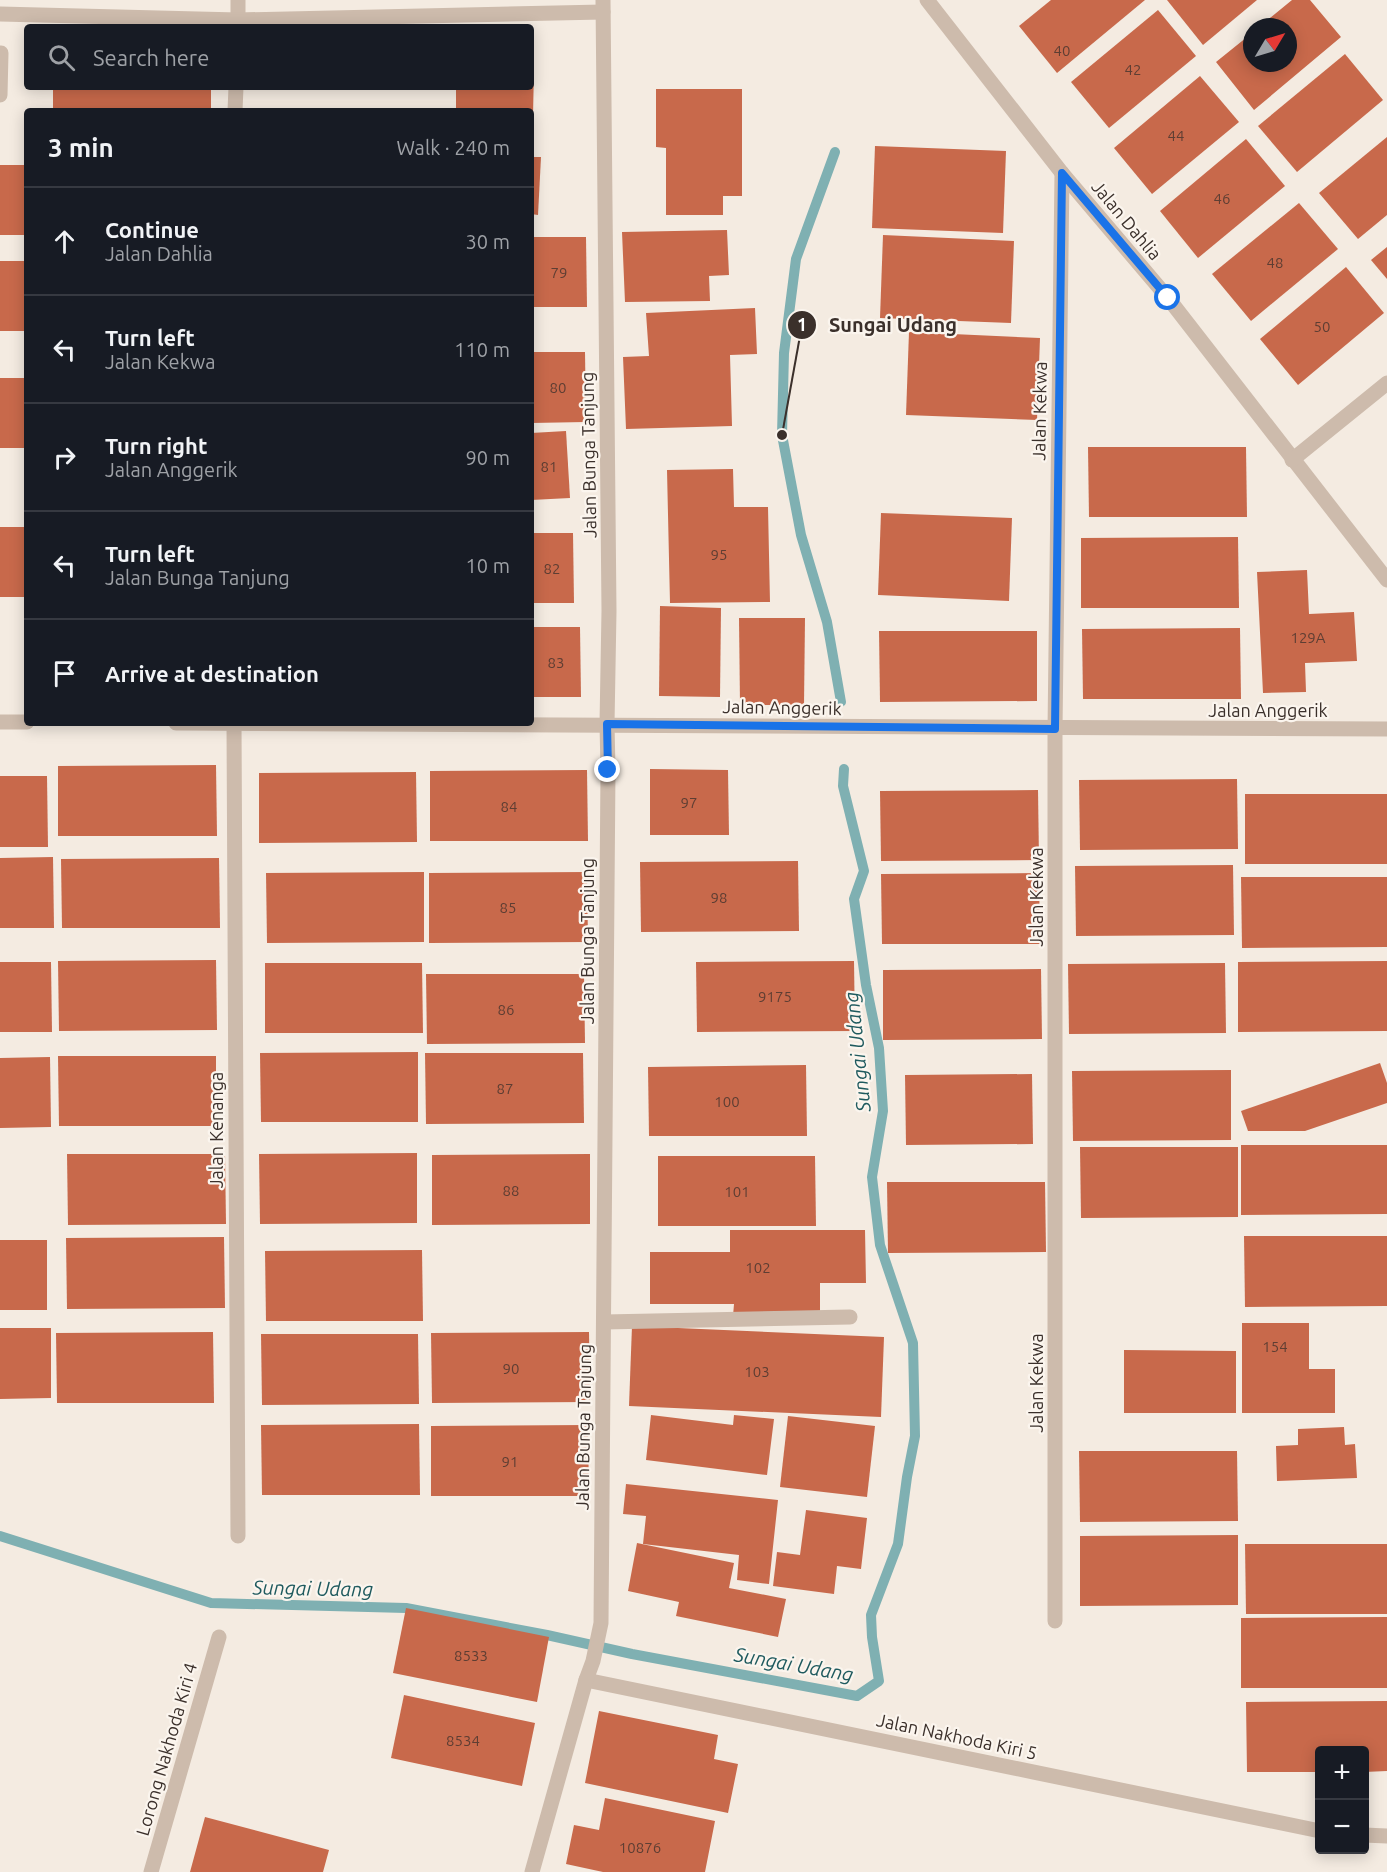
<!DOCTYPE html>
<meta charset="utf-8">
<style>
body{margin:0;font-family:Ubuntu,sans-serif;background:#242831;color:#f1f3f6}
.controls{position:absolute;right:18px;bottom:18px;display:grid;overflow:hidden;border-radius:6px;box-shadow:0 3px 15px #0003}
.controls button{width:54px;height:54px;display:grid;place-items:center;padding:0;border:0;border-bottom:2px solid #363941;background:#171b24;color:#f1f3f6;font:30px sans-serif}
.compass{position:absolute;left:1243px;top:18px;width:54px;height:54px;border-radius:50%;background:#171b24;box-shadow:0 3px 15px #0003;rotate:52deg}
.stop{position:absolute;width:18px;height:18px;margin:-14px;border:4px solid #1a73e8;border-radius:50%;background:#fff}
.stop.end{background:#1a73e8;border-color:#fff;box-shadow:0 2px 6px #0008}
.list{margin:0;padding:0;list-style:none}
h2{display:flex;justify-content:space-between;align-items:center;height:78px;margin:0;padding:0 24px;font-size:26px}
h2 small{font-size:20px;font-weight:400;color:#9ea1a6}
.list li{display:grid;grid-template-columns:39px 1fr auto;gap:18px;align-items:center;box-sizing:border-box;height:108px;padding:0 24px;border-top:2px solid #363941}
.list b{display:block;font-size:22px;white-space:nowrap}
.list p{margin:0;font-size:20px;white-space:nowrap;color:#9ea1a6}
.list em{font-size:20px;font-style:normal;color:#9ea1a6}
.icon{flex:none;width:33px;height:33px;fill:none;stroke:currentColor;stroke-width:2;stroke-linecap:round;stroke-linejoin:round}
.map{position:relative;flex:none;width:1387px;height:1872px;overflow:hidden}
.search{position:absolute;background:#171b24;box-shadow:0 3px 15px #0003;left:24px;top:24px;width:510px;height:66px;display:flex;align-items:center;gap:15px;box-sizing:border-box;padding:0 21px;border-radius:6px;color:#9ea1a6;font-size:22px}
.panel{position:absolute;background:#171b24;box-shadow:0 3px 15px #0003;left:24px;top:108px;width:510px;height:618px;border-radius:6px}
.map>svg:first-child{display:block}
</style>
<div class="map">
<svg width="1387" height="1872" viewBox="0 0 1387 1872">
<rect width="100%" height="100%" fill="#f4ebe1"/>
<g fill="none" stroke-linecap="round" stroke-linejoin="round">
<g stroke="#7fb0b2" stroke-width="10">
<path d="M 835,152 L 796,259 L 784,353 L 782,435 L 801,535 L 827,622 L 841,702"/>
<path d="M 0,1536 L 211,1603 L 406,1608 L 547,1635 L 632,1654 L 857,1696 L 879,1681 L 872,1637 L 871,1615 L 898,1544 L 907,1477 L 915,1436 L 913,1343 L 880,1245 L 872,1177 L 883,1111 L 879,1048 L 866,985 L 854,899 L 864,871 L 843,786 L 844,769"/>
</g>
</g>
<g fill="#c8694b">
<path d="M 1051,0 L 1145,0 L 1057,73 L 1019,26 Z"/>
<path d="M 1167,0 L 1257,0 L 1203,45 Z"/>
<path d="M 1292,0 L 1310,0 L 1341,37 L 1254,110 L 1216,62 L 1252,33 L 1252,63 L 1288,63 L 1288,27 L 1259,27 Z"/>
<path d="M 1158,10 L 1196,56 L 1109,128 L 1071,82 Z"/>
<path d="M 1345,54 L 1383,100 L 1297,172 L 1258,126 Z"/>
<path d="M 531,69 L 534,69 L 533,116 L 531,116 L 531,111 L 456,111 L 456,87 L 531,87 Z"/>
<path d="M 1200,76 L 1239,122 L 1152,194 L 1114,148 Z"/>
<rect x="53" y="87" width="158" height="24"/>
<path d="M 656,89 L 742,89 L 742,196 L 723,196 L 723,215 L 666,215 L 666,148 L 656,147 Z"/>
<path d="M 1387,137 L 1387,215 L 1358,239 L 1319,193 Z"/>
<path d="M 1246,139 L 1285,186 L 1198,258 L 1160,211 Z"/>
<path d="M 875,146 L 1006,151 L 1003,233 L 872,228 Z"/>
<path d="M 531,157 L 541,157 L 538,215 L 531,214 Z"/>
<rect x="0" y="165" width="27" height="70"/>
<path d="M 1299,203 L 1338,249 L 1251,321 L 1212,274 Z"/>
<path d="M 727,230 L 729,275 L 709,276 L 710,301 L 625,302 L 622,232 Z"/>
<path d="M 883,235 L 1014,241 L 1011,323 L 880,318 Z"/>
<path d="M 531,237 L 586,237 L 587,307 L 531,307 Z"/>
<path d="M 1387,247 L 1387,279 L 1371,260 Z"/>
<rect x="0" y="261" width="27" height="70"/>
<path d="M 1346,267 L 1384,313 L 1298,385 L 1260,339 Z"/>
<path d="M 755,308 L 757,354 L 730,355 L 732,426 L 626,429 L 623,357 L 649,356 L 646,313 Z"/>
<path d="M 909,332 L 1040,338 L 1037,420 L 906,415 Z"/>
<path d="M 531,352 L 585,352 L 586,422 L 531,423 Z"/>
<rect x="0" y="378" width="27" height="70"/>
<path d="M 566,431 L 570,498 L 531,500 L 531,433 Z"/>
<path d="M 1088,447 L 1246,447 L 1247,517 L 1089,517 Z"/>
<path d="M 733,469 L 734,507 L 768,507 L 770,602 L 670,603 L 667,470 Z"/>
<path d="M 881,513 L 1012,518 L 1009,601 L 878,595 Z"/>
<rect x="0" y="527" width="27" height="70"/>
<path d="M 531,533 L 573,533 L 574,603 L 531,603 Z"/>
<path d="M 1238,537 L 1239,608 L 1081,608 L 1081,538 Z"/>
<path d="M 1307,570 L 1309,614 L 1354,612 L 1357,661 L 1305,663 L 1306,692 L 1263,693 L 1257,572 Z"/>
<path d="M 660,606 L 721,608 L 720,697 L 659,696 Z"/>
<path d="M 739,618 L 805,618 L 804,705 L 740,705 Z"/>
<path d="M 531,627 L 580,627 L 581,697 L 531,697 Z"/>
<path d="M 1240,628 L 1241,699 L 1083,699 L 1082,629 Z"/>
<path d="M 879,631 L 1037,631 L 1037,701 L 880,702 Z"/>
<path d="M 216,765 L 217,836 L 58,836 L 58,766 Z"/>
<path d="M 650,769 L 728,770 L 729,835 L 650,835 Z"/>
<path d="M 587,770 L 588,841 L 430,841 L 430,771 Z"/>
<path d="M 416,772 L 417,842 L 259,843 L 259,773 Z"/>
<path d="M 0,776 L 47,776 L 48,847 L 0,847 Z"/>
<path d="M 1237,779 L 1238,849 L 1080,850 L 1079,780 Z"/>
<path d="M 1038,790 L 1039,860 L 881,861 L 880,791 Z"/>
<rect x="1245" y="794" width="142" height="70"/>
<path d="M 53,857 L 54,928 L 0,928 L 0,858 Z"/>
<path d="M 219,858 L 220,928 L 62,928 L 61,859 Z"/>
<path d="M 798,861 L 799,931 L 641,932 L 640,862 Z"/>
<path d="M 1233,865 L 1234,935 L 1076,936 L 1075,866 Z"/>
<path d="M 424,872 L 424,942 L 267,943 L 266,873 Z"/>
<path d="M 587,872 L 588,942 L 429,943 L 429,873 Z"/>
<path d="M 1039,873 L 1040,944 L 882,944 L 881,874 Z"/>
<path d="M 1241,877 L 1387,877 L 1387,947 L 1242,948 Z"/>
<path d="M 216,960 L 217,1030 L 59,1031 L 58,961 Z"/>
<path d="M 854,961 L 855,1031 L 697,1032 L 696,962 Z"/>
<path d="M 1387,961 L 1387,1031 L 1238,1032 L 1238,962 Z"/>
<path d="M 0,962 L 51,962 L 52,1032 L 0,1032 Z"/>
<path d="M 265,963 L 422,963 L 423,1033 L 265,1033 Z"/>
<path d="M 1225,963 L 1226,1033 L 1069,1034 L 1068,964 Z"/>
<path d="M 1041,969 L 1042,1039 L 883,1040 L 883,970 Z"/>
<path d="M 426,974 L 584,974 L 585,1043 L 427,1044 Z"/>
<path d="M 418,1052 L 418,1122 L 261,1122 L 260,1053 Z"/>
<path d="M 425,1053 L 583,1053 L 584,1123 L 426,1124 Z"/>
<path d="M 58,1056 L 216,1056 L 216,1126 L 59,1126 Z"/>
<path d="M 50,1057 L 51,1127 L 0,1128 L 0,1058 Z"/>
<path d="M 1380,1063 L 1387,1083 L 1387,1103 L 1305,1131 L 1248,1131 L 1241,1111 Z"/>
<path d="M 806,1065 L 807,1136 L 649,1136 L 648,1067 Z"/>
<path d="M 1231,1070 L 1231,1140 L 1073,1141 L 1072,1071 Z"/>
<path d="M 1032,1074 L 1033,1144 L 906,1145 L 905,1075 Z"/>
<path d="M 1241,1145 L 1387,1145 L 1387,1214 L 1241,1215 Z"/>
<path d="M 1080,1147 L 1238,1147 L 1238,1217 L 1081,1218 Z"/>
<path d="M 417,1153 L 417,1223 L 260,1224 L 259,1154 Z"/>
<path d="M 67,1154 L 225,1154 L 226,1224 L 68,1225 Z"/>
<path d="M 590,1154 L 590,1224 L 432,1225 L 432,1155 Z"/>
<path d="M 658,1156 L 815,1156 L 816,1226 L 658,1226 Z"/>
<path d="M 887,1182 L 1045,1182 L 1046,1252 L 888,1253 Z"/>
<path d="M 730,1230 L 865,1230 L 866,1283 L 820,1283 L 820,1316 L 733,1316 L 734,1304 L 650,1304 L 650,1252 L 730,1252 Z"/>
<path d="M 1244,1236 L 1387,1236 L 1387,1306 L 1245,1307 Z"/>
<path d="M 224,1237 L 225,1308 L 67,1309 L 66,1238 Z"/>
<rect x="0" y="1240" width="47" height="70"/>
<path d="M 422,1250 L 423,1321 L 266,1321 L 265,1251 Z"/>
<path d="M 1242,1323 L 1309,1323 L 1309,1369 L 1335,1369 L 1335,1413 L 1242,1413 Z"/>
<path d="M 632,1326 L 884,1337 L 881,1417 L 629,1406 Z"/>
<path d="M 0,1328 L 51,1328 L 51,1398 L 0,1399 Z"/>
<path d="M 213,1332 L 214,1403 L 57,1403 L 56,1333 Z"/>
<path d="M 589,1332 L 590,1402 L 432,1403 L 431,1333 Z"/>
<path d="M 261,1334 L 418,1334 L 419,1404 L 262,1405 Z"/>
<path d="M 1124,1350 L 1236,1351 L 1236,1413 L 1124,1413 Z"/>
<path d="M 651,1415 L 733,1425 L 734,1415 L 774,1419 L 767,1475 L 646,1460 Z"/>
<path d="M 788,1416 L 875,1426 L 867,1497 L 780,1487 Z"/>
<path d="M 419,1424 L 420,1495 L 262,1495 L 261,1425 Z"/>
<path d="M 588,1425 L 589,1496 L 431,1496 L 431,1426 Z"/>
<path d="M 1344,1427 L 1345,1445 L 1355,1444 L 1357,1478 L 1277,1481 L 1276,1446 L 1298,1445 L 1298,1429 Z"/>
<path d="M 1079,1451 L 1237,1451 L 1238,1521 L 1080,1522 Z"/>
<path d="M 626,1484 L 778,1500 L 769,1584 L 737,1580 L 739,1555 L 643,1544 L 646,1516 L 623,1514 Z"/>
<path d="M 806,1510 L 867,1518 L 861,1569 L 837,1566 L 834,1594 L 773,1586 L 777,1552 L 800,1555 Z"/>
<path d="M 1238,1535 L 1238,1605 L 1080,1606 L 1080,1536 Z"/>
<path d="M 637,1543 L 734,1563 L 729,1588 L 786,1599 L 778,1637 L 676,1616 L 679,1602 L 628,1591 Z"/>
<path d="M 1245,1544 L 1387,1544 L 1387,1614 L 1246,1614 Z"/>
<path d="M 406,1608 L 549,1637 L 537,1702 L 393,1673 Z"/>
<path d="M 1387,1617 L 1387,1688 L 1241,1688 L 1241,1618 Z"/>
<path d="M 404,1695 L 535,1723 L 522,1786 L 391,1758 Z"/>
<path d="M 1387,1701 L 1387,1771 L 1364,1772 L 1364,1750 L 1320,1750 L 1320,1772 L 1247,1772 L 1246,1702 Z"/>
<path d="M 599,1711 L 718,1735 L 714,1759 L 738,1764 L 728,1813 L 585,1783 Z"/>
<path d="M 605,1798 L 715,1821 L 705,1872 L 603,1872 L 566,1864 L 574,1825 L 599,1830 Z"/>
<path d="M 205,1817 L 329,1850 L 323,1872 L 190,1872 Z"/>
</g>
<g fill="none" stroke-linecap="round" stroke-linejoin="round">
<g stroke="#cdbbac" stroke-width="15">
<path d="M 927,0 L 1062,173 L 1168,298 L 1387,580"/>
<path d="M 0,14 L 238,20 L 603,12"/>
<path d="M 238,27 L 238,0"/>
<path d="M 0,95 L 1,53"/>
<path d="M 235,111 L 236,87"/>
<path d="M 1292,460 L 1387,383"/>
<path d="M 0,722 L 27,722"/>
<path d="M 176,723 L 1387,729"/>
<path d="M 234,723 L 238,1536"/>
<path d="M 604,1322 L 850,1317"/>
<path d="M 1055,1621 L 1055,729 L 1062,173"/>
<path d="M 586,1680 L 1320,1831"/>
<path d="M 1364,1835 L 1387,1836"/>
<path d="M 151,1872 L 219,1637"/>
<path d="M 532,1872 L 586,1680 L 593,1661 L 601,1623 L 608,770 L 607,724 L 609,611 L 603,0"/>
</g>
</g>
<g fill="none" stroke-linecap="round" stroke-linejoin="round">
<path stroke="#1a73e8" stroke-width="8" d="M 608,770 L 607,724 L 1055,729 L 1062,173 L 1168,298"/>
</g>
<g text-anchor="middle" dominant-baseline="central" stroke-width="4.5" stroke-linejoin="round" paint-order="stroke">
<g font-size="15" fill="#5e3e33">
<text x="1062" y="50">40</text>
<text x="1133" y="69">42</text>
<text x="1176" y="135">44</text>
<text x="1222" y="198">46</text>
<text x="1275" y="262">48</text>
<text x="559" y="272">79</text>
<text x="1322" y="326">50</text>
<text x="558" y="387">80</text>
<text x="549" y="466">81</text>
<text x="719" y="554">95</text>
<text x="552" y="568">82</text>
<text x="1308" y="637">129A</text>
<text x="556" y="662">83</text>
<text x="689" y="802">97</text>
<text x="509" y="806">84</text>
<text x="719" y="897">98</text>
<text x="508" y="907">85</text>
<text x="775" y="996">9175</text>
<text x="506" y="1009">86</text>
<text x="505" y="1088">87</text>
<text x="727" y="1101">100</text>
<text x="511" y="1190">88</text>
<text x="737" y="1191">101</text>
<text x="758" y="1267">102</text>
<text x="1275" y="1346">154</text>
<text x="511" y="1368">90</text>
<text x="757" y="1371">103</text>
<text x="510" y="1461">91</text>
<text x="471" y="1655">8533</text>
<text x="463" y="1740">8534</text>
<text x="640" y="1847">10876</text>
</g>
<g font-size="18" fill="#3b302b" stroke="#fbf5ee">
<text transform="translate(1127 220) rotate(50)">Jalan Dahlia</text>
<text transform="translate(1039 411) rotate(-89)">Jalan Kekwa</text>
<text transform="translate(588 455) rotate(-91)">Jalan Bunga Tanjung</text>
<text transform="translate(782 707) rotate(1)">Jalan Anggerik</text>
<text x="1268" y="710">Jalan Anggerik</text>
<text transform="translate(1036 897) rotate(-90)">Jalan Kekwa</text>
<text transform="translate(587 941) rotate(-90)">Jalan Bunga Tanjung</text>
<text transform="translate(216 1130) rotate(-90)">Jalan Kenanga</text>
<text transform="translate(1036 1383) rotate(-90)">Jalan Kekwa</text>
<text transform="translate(583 1427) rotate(-89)">Jalan Bunga Tanjung</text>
<text transform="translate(957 1736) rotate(12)">Jalan Nakhoda Kiri 5</text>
<text transform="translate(166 1749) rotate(-74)">Lorong Nakhoda Kiri 4</text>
</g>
<g font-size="20" font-style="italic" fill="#1f5a5e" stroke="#fbf5ee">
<text transform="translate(857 1052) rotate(-96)">Sungai Udang</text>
<text transform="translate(313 1588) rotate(1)">Sungai Udang</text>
<text transform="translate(794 1664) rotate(10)">Sungai Udang</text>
</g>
</g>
<path fill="none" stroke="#3b302b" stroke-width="2" d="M782 435L802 325"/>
<g fill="#3b302b" stroke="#fbf5ee" stroke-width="2">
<circle cx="782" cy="435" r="6"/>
<circle cx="802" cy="325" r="15"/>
</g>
<g font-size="18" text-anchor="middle" font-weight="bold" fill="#fff">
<text x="802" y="331">1</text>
</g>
<g font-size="20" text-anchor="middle" font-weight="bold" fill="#3b302b" stroke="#fbf5ee" stroke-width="4.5" stroke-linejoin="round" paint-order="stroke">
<text x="893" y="332">Sungai Udang</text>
</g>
</svg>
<div class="controls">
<button>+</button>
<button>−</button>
</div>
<svg class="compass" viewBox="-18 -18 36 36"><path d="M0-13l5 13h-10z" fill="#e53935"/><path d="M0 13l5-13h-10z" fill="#9ea1a6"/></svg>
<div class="stop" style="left:1168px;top:298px"></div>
<div class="stop end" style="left:608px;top:770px"></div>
<div class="search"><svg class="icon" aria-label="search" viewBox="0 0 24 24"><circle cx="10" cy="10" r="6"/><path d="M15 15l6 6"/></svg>Search here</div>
<section class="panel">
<h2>3 min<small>Walk · 240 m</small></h2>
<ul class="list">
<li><svg class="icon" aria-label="ahead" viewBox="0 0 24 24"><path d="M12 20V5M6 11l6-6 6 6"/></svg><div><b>Continue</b><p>Jalan Dahlia</p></div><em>30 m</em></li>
<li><svg class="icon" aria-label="left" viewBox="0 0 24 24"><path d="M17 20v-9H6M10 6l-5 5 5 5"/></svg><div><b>Turn left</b><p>Jalan Kekwa</p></div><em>110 m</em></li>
<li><svg class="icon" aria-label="right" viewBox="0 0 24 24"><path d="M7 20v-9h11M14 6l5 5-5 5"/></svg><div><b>Turn right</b><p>Jalan Anggerik</p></div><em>90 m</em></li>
<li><svg class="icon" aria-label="left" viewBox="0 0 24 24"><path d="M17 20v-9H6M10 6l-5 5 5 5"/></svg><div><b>Turn left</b><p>Jalan Bunga Tanjung</p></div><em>10 m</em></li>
<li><svg class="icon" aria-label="arrive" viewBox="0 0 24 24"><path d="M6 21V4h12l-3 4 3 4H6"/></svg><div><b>Arrive at destination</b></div></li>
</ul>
</section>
</div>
